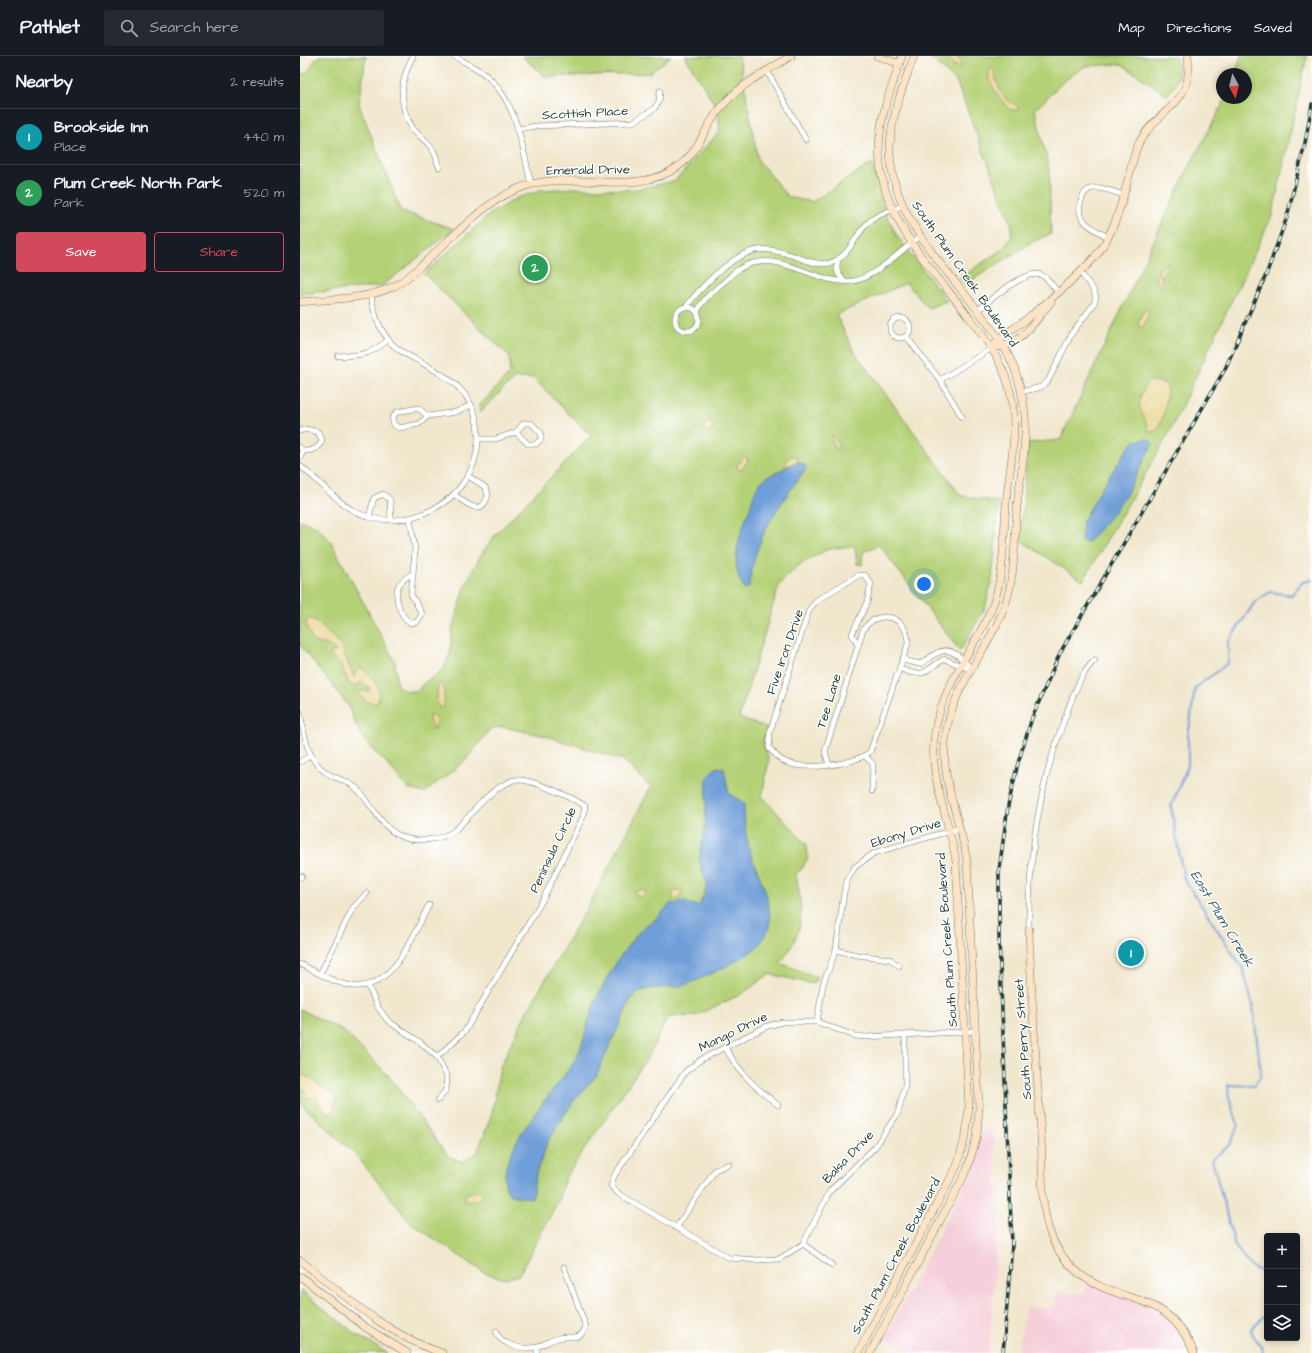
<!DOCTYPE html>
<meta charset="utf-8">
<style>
body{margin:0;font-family:"Architects Daughter",sans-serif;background:#242831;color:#f1f3f6}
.controls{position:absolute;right:12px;bottom:12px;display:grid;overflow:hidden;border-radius:4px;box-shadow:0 2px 6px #0003}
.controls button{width:36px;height:36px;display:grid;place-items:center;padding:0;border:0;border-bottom:1px solid #363941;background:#171b24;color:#f1f3f6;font:20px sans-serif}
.compass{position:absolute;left:916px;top:12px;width:36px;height:36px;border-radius:50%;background:#171b24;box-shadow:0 2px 6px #0003;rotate:173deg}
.you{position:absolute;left:624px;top:528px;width:14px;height:14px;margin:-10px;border:3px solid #fff;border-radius:50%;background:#1a73e8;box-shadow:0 0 0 6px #1a73e833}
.badge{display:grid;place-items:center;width:26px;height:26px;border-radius:50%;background:#d1495b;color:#fff;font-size:13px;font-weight:700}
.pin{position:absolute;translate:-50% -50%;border:2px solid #fff;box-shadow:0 1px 4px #0006}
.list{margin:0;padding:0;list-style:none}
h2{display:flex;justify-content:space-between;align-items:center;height:52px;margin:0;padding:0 16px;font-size:17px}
h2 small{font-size:13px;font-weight:400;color:#9ea1a6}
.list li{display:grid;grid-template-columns:26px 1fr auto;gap:12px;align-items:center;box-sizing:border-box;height:56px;padding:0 16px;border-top:1px solid #363941}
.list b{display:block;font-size:15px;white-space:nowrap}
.list p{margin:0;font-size:13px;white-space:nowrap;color:#9ea1a6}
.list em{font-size:13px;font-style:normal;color:#9ea1a6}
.actions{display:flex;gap:8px;padding:12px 16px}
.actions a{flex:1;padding:9px 0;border:1px solid #d1495b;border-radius:4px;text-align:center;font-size:14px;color:#d1495b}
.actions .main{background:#d1495b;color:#fff}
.icon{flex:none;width:22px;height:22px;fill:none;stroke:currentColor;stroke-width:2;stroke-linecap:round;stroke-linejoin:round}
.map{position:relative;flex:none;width:1012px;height:1297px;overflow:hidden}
header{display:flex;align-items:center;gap:24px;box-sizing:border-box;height:56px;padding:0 20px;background:#171b24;border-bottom:1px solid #363941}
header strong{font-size:19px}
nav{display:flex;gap:22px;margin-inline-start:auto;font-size:14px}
.search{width:280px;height:36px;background:#242831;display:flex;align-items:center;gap:10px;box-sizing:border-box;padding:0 14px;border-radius:4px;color:#9ea1a6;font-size:15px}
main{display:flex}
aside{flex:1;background:#171b24}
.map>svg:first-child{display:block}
</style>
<header>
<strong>Pathlet</strong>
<div class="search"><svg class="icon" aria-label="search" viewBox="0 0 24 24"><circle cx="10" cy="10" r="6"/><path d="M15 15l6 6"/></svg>Search here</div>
<nav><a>Map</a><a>Directions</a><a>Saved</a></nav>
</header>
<main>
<aside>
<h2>Nearby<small>2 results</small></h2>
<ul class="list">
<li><span class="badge" style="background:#0f9aa8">1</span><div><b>Brookside Inn</b><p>Place</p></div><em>440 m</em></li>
<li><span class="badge" style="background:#2e9e5b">2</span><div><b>Plum Creek North Park</b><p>Park</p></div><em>520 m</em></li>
</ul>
<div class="actions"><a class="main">Save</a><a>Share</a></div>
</aside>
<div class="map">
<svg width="1012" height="1297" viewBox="0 0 1012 1297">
<rect width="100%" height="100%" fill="#fff"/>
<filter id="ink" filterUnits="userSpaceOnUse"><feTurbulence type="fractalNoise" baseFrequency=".025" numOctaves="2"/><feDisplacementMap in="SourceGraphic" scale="8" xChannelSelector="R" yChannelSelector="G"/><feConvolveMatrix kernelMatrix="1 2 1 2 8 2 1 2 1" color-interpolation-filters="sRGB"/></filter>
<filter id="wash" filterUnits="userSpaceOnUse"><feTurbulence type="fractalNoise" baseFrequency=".012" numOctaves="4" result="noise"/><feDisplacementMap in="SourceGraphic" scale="16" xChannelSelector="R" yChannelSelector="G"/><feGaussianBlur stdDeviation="0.9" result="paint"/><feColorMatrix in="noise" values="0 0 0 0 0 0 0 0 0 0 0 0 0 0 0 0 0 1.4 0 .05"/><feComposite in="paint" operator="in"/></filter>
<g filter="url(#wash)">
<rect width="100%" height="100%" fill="#f1e7cd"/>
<g fill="#f5cfda">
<path d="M 693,1074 L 699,1165 L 689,1297 L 615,1297 L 586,1281 L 667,1124 L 677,1102 L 683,1075 Z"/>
<path d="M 787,1224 L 870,1260 L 894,1297 L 718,1297 L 726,1251 L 754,1253 L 755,1237 L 784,1238 Z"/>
</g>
<g fill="#b5d177" stroke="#6a8756">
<path d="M 18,0 L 66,0 L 59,49 L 101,155 L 154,173 L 82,230 L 0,238 L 0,14 L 5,19 Z"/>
<path d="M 222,0 L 371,0 L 350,17 L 246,21 Z"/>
<path d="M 385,0 L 439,0 L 458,104 L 488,141 L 512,146 L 572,107 L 582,148 L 597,180 L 647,245 L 628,252 L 606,227 L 536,259 L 554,295 L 661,440 L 699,446 L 692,524 L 685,552 L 660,595 L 579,489 L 563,496 L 562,509 L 557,508 L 555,491 L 542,491 L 526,494 L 498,510 L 479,529 L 439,662 L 467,672 L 463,688 L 469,704 L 462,740 L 507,789 L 508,801 L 502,813 L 496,817 C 503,858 506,873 480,907 L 517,921 L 513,928 L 469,918 L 442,938 L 394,960 L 368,961 L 349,999 L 265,1122 L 258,1145 L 219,1219 L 205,1223 L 185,1217 L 111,1167 L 55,1098 L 0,1047 L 0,953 L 45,976 L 89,1020 L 148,1100 L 163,1106 L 177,1097 L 192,1057 L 200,1011 L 226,957 L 290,847 L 351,731 L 323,704 L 246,680 L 203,671 L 191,672 L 166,704 L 124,737 L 107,732 L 85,705 L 70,692 L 57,672 L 48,649 L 0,589 L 0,464 L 17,471 L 30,484 L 95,606 L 97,630 L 106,635 L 117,635 L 124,627 L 144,613 L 150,598 L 152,573 L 167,526 L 180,500 L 195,479 L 291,380 L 233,322 L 215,322 L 180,356 L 179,350 L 210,317 L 209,300 L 124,218 L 191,157 L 217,142 L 241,134 L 273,132 L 333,134 L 375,125 L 420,75 L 418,54 Z"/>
<path d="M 629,0 L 876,0 C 879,19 881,25 867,39 L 821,8 L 785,10 L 764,25 L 735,54 L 749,113 L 751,178 L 734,185 L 666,228 L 660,222 L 704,192 L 711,182 L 712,169 L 656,25 Z"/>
<path d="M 941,0 L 1007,0 L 972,160 L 868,379 L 783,525 L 720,484 L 728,387 L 760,384 L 883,123 L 926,42 L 946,42 L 946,18 L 935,18 Z"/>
<path d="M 0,1234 L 57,1279 L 87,1297 L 0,1297 Z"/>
</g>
<g fill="#eeda9e" stroke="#868c69">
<path d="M 647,0 L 656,0 L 661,7 L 660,11 L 655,10 Z"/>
<path d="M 692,12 L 694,14 C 695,23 700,40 710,46 C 713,48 715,48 718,50 L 718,54 L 711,54 C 703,48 686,25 689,15 Z"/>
<path d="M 867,207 L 867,211 L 861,219 L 861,231 L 858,231 C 854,222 858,211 867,207 Z"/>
<path d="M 847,253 L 849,257 L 843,271 L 840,272 L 838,267 L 843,256 Z"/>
<path d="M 854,325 L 866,328 L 867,332 C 866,344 864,370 853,376 L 848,374 C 847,363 842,360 840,352 C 838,343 843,334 847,326 Z"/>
<circle cx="409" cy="371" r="4.5"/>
<path d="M 533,379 L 539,390 L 538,393 L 534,391 L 531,380 Z"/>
<path d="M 496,400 L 499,404 L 484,411 L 488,402 Z"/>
<path d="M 443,401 L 447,402 L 448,405 L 442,413 L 438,414 L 437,410 Z"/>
<path d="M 9,562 L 16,565 L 41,590 L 54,621 L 58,613 L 62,612 C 72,620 85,635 76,648 L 66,645 L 59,639 L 61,635 L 69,635 L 70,632 L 62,626 L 55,630 L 49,628 L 40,608 L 30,599 L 31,596 L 36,596 L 35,594 C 20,580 13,598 6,566 Z"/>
<path d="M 140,627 L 144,631 C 143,638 146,647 143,652 L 140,653 C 136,649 136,632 140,627 Z"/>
<path d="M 132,658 L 136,661 L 135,673 L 133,673 L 130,667 L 129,660 Z"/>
<path d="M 341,834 L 345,834 L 346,838 L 340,841 L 336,840 L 335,835 Z"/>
<path d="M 379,834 L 382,836 L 380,841 L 375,845 L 373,844 L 373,836 Z"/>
<path d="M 0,1019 L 6,1020 L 35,1039 L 36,1046 L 32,1059 L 20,1050 L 16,1041 L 9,1042 L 6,1041 L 5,1034 L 0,1032 Z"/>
<path d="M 177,1135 L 182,1139 L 180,1143 L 169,1146 L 164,1145 L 167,1137 Z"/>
</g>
<g fill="#709ed8" stroke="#486e86">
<path d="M 846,383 L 850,384 L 853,387 L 826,439 L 811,460 L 788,486 L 781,485 L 783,465 L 803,430 L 828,392 L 835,385 Z"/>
<path d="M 499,406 L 504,408 L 506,412 C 476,456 456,476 449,531 L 445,533 C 427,509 441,476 450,451 C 453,442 454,433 461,426 C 471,417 486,412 499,406 Z"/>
<path d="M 418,711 L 424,713 L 429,738 L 444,747 C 444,762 445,777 449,792 C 456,815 470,837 470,862 C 470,872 466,881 459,889 C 448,901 401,924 384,929 C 368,934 345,928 332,941 L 296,1020 L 272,1047 L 248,1085 L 236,1118 L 232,1142 C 225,1140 210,1142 207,1135 C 192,1098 257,1033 275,1004 C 285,987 287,963 296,944 C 306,922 324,892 340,875 C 345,869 351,867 357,862 C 362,857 366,852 371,847 L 376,848 L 381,845 L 399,850 L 407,831 L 399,802 L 405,772 L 407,722 L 412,715 Z"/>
</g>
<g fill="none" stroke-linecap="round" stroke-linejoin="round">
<g stroke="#709ed8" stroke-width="2">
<path d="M 967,1226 L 964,1217 L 950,1210 L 935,1190 L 912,1103 L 930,1089 L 938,1069 L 929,1042 L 928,1029 L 954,1030 L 961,1019 L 953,950 L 943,913 L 884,823 L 871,751 L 888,709 L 888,681 L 895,632 L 928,607 L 928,586 L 955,546 L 970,536 L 991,539 L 1003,526 L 1012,524"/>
<path d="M 963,1297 C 963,1287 952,1283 951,1273 L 967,1257"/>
</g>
</g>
</g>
<g filter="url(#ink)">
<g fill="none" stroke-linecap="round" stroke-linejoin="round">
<g stroke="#68786a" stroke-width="6">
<g id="street">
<path d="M 113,0 C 101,22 97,48 112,71 C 117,80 130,86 134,96 C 137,101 137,107 139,111"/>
<path d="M 154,0 C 164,6 175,11 183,17 C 217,43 222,90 231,128"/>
<path d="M 467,15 L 506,84"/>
<path d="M 218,73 L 236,70 L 333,66 L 354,53 L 359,45 L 360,35"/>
<path d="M 808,181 C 794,173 774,165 781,145 C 782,141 785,135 790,133 C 799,129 815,137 824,139"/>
<path d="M 539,202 C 535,211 536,218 544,224"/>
<circle cx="387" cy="263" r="12"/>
<path d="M 386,251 C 400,232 430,201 453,195 C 465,191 480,196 491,199 C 503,203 518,210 530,207 C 551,201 555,176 571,164 C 579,158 592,154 602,150"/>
<path d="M 678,254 C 690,244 725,213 741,219 C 748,222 753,230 758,236"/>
<path d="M 397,256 C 403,242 415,234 425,225 C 430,221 434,216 439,213 C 476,189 514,230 553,225 C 576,221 602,193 621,180"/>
<circle cx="600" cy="272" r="10"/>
<path d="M 606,280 L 640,324 L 662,361"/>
<path d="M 38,300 C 63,299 68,300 88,284"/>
<path d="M 640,324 L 692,292"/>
<path d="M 721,336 L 741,331 L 748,325 L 772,277 L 794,248 L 796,241 L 793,233 L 780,216"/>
<path d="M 128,360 L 119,368 L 99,372 L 94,369 L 92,362 L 97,356 L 118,352 L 128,360 L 156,356 L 171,349"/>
<path d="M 0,375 L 5,373 L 18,376 L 22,384 C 19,393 12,395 3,395 L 0,391"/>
<path d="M 178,383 L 196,383 L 216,376 L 228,388 L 236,388 L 241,383 L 241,377 L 231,367 L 224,367 L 216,376"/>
<path d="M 0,402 L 3,395"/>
<path d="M 0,410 C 31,433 47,466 94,464 C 120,462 148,450 163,427 C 174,412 179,395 178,376 C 175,335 149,322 117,304 C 107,299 95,293 88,283 C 78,271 73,253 71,239"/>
<path d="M 154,438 C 165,447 183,463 188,438 L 185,431 L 168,420"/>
<path d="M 69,461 L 74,442 L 83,438 L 90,444 L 91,464"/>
<path d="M 110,463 L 115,493 L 113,517 C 109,520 101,524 99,529 C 93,540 100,561 111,567 L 117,566 L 122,558 L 111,538 L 113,517"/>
<path d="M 603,604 L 620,608 C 626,605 631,600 637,597 C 651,589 663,603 672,614"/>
<path d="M 600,613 L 612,617 L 623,617 L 644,603 L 672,614"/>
<path d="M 0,656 C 5,681 6,705 30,719 C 38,723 48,725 55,731 C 71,745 79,770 100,780 C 115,787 141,785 155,774 C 172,759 183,740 203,729 C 207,728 211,724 214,724 C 231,722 271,741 285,750 L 283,761 L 243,843 L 165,975 L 137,1001"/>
<path d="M 565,700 L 573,708 L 572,735"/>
<path d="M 0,706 L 10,700"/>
<path d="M 529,709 L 525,695 L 563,574 C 579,551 608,560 608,588 L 570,696 C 551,710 503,715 483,705 C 478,702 473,696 469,692 L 470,676 L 509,554 L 517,544 L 559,519 L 565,519 L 571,528 L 567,546 L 552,578 L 558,589"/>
<path d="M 0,822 L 2,820"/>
<path d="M 729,873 C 728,799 739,729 766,659 C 773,640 780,618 795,604"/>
<path d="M 536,894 L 557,899 L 590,903 L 599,910"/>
<path d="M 0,908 C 17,916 35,928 54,930 C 94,934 114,877 129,849"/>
<path d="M 20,918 L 53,852 L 67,837"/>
<path d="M 68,929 L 77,950 L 88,965 L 120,986 L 137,1001 L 147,1020 L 146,1034 L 138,1044"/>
<path d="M 517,966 L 523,928 L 536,894 L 544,836 L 548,822 L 555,811 L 574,797 L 660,772"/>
<path d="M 605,979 L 605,1030 L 598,1057 L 575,1091 L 530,1135 L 503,1188 L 479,1203 L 458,1204 L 429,1202 L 319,1138 L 311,1130 L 314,1120 L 385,1016 L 402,1003 L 465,971 L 482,966 L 517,966 L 555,980 L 565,981 L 676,975"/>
<path d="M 425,991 C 439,1017 455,1031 478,1049"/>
<path d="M 376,1172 L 415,1114 L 429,1108"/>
<path d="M 503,1188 L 532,1209"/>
<path d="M 196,1275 C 199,1287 218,1293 229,1292 C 239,1292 248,1285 258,1282 C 271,1278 279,1287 286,1271 L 264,1211"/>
<path d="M 237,1290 L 237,1297"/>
</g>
</g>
<g stroke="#68786a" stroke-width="8">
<g id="secondary">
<path d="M 577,0 L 600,8"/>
<path d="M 0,246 C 30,243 64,244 92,231 C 105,226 115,215 125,206 C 157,178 189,139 232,128 C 279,116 337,141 379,110 C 399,95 404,72 419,54 C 437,30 465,16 491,0"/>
<path d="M 692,292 C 699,279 713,274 724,265 C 748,246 773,225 794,202 C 814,179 821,149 829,120 C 832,108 834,96 840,85 C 859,51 894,50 888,0"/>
<path d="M 692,292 C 721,291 734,266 751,246"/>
<path d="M 729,873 C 731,943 737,1012 741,1081 C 743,1111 740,1145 749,1174 C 754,1190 763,1203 775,1214 C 818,1252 867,1230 894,1297"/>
<path d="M 0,1204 C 45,1240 87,1279 142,1297"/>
<path d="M 0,1220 L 65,1271 L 107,1297"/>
<path d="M 558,1297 L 657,1110 L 666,1078 L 669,1051 L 656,806 C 649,758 626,720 636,670 C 644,628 673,594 690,556 C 705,523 703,485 706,449 C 709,415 718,379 712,345 C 707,312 689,287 669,261 C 627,206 572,154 580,79 C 582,52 594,26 602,0"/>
<path d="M 570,1297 L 667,1114 L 677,1080 L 679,1051 L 667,805 C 660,760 637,719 647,672 C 655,629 687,594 703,555 C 716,522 714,484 717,450 C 720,421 727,389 725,360 C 723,335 716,312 704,291 C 664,225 580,163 591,79 C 594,52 605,25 614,0"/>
</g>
</g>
<use href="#street" stroke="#fff" stroke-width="5"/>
<use href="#secondary" stroke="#fee4c6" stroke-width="7"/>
<g stroke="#1f3d34" stroke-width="3.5">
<path id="rail" d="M 703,1297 L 712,1189 L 699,884 L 699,814 L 708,750 L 718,707 L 732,662 L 760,597 L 925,313 L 966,219 L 987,161 L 1005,87 L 1012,48"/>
</g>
<use href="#rail" stroke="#fff" stroke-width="2" stroke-dasharray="6" stroke-linecap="butt"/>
</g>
</g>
<g text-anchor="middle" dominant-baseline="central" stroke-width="3" stroke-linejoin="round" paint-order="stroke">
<g font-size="13" fill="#1f3d34" stroke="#fff">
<text transform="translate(285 57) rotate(-3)">Scottish Place</text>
<text transform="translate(288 114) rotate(-1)">Emerald Drive</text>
<text transform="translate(665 218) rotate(55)">South Plum Creek Boulevard</text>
<text transform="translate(485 596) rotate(-71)">Five Iron Drive</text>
<text transform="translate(529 645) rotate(-73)">Tee Lane</text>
<text transform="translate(606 777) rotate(-17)">Ebony Drive</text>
<text transform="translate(253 794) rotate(-65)">Peninsula Circle</text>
<text transform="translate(647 884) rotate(-94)">South Plum Creek Boulevard</text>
<text transform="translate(433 976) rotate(-26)">Mango Drive</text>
<text transform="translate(723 983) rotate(-94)">South Perry Street</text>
<text transform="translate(548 1101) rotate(-46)">Balsa Drive</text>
<text transform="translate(596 1200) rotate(-62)">South Plum Creek Boulevard</text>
</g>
<g font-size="14" font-style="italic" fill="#3b5f6d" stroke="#fff">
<text transform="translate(922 863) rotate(59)">East Plum Creek</text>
</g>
</g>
</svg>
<div class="controls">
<button>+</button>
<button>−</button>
<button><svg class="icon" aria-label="layers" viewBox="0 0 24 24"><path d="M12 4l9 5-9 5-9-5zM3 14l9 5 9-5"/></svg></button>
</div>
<svg class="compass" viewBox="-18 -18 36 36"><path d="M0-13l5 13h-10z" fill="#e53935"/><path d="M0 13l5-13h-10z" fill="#9ea1a6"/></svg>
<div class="you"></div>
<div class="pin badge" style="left:831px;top:897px;background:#0f9aa8">1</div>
<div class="pin badge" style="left:235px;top:212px;background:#2e9e5b">2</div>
</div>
</main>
